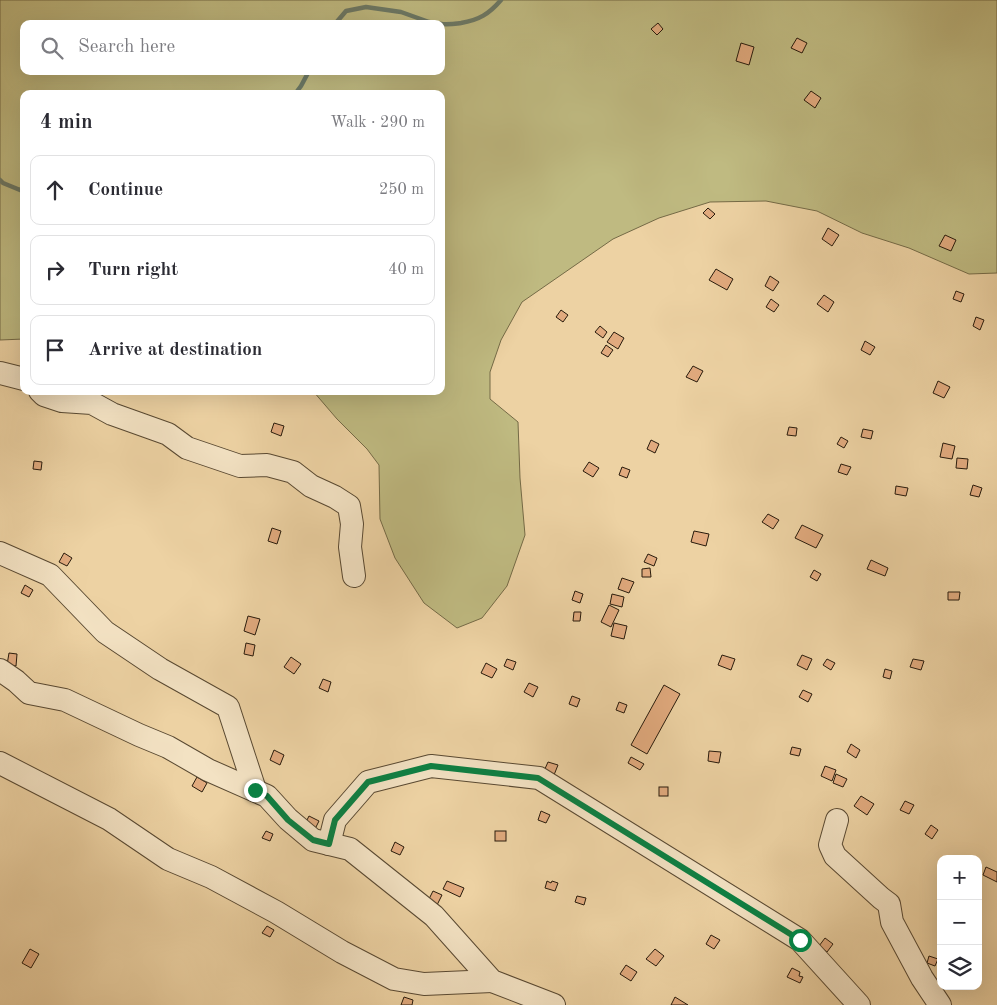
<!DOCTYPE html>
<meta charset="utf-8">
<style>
body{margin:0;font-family:"Old Standard TT",serif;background:#f2f2f3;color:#2b2b33}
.controls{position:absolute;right:15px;bottom:15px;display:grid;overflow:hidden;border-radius:10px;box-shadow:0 5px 20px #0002}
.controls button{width:45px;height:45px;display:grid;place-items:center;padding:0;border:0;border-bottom:1px solid #e1e1e2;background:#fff;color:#2b2b33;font:25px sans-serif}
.stop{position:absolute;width:15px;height:15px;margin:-11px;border:4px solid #0b8043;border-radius:50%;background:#fff}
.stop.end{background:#0b8043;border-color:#fff;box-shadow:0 1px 5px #0008}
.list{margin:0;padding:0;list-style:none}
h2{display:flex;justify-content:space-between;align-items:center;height:65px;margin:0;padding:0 20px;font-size:21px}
h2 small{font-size:16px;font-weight:400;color:#7c7c81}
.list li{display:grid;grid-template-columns:32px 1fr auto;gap:15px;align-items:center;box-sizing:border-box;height:70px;margin:0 10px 10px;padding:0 10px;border:1px solid #e1e1e2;border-radius:10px}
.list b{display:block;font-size:19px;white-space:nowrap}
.list em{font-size:16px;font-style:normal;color:#7c7c81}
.icon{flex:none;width:28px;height:28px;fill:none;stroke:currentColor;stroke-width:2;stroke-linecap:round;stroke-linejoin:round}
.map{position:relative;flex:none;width:997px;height:1005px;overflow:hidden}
.search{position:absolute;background:#fff;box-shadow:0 5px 20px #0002;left:20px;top:20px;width:425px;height:55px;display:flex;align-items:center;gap:12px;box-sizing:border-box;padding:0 18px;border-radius:10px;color:#7c7c81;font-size:19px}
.panel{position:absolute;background:#fff;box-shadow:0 5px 20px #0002;left:20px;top:90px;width:425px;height:305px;border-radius:10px}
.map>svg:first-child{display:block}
</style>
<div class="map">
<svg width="997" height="1005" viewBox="0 0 997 1005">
<rect width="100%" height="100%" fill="#edd2a3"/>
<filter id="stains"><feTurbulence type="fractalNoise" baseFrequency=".004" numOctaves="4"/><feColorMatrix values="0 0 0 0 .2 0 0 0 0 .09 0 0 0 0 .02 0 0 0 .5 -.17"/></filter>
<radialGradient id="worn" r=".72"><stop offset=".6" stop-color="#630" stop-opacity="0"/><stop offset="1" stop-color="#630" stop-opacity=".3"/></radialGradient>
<path fill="#bfba81" stroke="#746a46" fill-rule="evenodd" d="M 0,0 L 997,0 L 997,273 L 969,274 L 909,248 L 862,233 L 817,211 L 766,201 L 710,202 L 659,218 L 613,239 L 522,302 L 501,340 L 490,372 L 490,399 L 518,422 L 520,478 L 525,535 L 507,586 L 482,618 L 457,628 L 424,603 L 395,558 L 380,519 L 379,465 L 367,449 L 337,419 L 313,391 L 441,391 L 441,94 L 24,94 L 24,339 L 0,340 ZM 24,24 L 441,24 L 441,71 L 24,71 Z"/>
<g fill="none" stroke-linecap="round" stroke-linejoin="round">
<g stroke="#6c7966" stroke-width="4.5">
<path d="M 335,24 L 346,11 L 366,7 L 401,12 L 429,22 L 441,24"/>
<path d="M 441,24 C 448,25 454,24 461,23 C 479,20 489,14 501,0"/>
<path d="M 295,94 L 301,86 L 309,71"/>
<path d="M 0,180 L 3,183 L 20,190 L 24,187"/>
</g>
</g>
<g fill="#e1aa7e" stroke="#281b0c">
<path d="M 658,23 L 663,29 L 657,35 L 651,29 Z"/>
<path d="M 797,38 L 807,43 L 802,53 L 791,48 Z"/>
<path d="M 741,43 L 754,47 L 749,65 L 736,61 Z"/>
<path d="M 811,91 L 821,98 L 815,108 L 804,100 Z"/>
<path d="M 708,208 L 715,214 L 710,219 L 703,213 Z"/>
<path d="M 828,228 L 839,235 L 832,246 L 822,239 Z"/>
<path d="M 945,235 L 956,240 L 951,251 L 939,246 Z"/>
<path d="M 716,269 L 733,279 L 727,290 L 709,280 Z"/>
<path d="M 770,276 L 779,282 L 773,291 L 765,286 Z"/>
<path d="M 956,291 L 964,294 L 961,302 L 953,299 Z"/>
<path d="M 824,295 L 834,302 L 828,312 L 817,304 Z"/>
<path d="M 771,299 L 779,305 L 774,312 L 766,307 Z"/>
<path d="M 561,310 L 568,315 L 563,322 L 556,317 Z"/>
<path d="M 976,317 L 984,320 L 980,330 L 973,326 Z"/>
<path d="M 600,326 L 607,332 L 603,338 L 595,332 Z"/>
<path d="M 614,332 L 624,338 L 618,349 L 607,342 Z"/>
<path d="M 865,341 L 875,347 L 870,355 L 861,350 Z"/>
<path d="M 606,345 L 613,350 L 608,357 L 601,353 Z"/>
<path d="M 693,366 L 703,371 L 697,382 L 686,377 Z"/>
<path d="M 938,381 L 950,387 L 944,398 L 933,393 Z"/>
<path d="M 274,423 L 284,426 L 281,436 L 271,432 Z"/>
<path d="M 789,427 L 797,428 L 796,436 L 787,435 Z"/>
<path d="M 863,429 L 873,431 L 871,439 L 861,437 Z"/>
<path d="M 841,437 L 848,441 L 844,448 L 837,444 Z"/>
<path d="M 651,440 L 659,444 L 655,453 L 647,449 Z"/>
<path d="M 943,443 L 955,446 L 952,459 L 940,457 Z"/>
<path d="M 957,458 L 968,459 L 967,469 L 956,468 Z"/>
<path d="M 34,461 L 42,462 L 41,470 L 33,469 Z"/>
<path d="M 589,462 L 599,468 L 593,477 L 583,471 Z"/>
<path d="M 841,464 L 851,467 L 847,475 L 838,472 Z"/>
<path d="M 622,467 L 630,470 L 627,478 L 619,475 Z"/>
<path d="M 973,485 L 982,488 L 979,497 L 970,495 Z"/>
<path d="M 896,486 L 908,488 L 906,496 L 895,494 Z"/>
<path d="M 768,514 L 779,520 L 773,529 L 762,522 Z"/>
<path d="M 802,525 L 823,535 L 816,548 L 795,538 Z"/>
<path d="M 272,528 L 281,531 L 277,544 L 268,541 Z"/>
<path d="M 694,531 L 709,534 L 706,546 L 691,542 Z"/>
<path d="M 64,553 L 72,558 L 67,566 L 59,562 Z"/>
<path d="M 648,554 L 657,558 L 654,566 L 644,562 Z"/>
<path d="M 871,560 L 888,568 L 885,576 L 867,569 Z"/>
<path d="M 650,568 L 651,577 L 642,577 L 642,569 Z"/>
<path d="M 814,570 L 821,574 L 817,581 L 810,577 Z"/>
<path d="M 622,578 L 634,582 L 629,593 L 618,589 Z"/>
<path d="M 25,585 L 33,590 L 29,597 L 21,593 Z"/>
<path d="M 575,591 L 583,594 L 580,603 L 572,600 Z"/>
<path d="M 948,592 L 960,592 L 959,600 L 948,600 Z"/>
<path d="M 612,594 L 624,597 L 622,607 L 610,604 Z"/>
<path d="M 609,605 L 619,610 L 611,627 L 601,622 Z"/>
<path d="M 574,612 L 581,612 L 580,621 L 573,621 Z"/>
<path d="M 248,616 L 260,619 L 255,635 L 244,631 Z"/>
<path d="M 614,623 L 627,626 L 624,639 L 611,636 Z"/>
<path d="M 246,643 L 255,645 L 253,656 L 244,654 Z"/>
<path d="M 9,653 L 17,654 L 16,666 L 7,665 Z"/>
<path d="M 722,655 L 735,659 L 731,670 L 718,665 Z"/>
<path d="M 802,655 L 812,659 L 807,670 L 797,665 Z"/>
<path d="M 291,657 L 301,664 L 294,674 L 284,667 Z"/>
<path d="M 507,659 L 516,662 L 513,670 L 504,666 Z"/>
<path d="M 827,659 L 835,663 L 831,670 L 823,665 Z"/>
<path d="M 913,659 L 924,661 L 921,670 L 910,667 Z"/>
<path d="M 486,663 L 497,669 L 492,678 L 481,673 Z"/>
<path d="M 885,669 L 892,671 L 890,679 L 883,677 Z"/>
<path d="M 323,679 L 331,682 L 328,692 L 319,688 Z"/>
<path d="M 529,683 L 538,687 L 533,697 L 524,692 Z"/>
<path d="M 664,685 L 680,694 L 647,754 L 631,745 Z"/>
<path d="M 803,690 L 812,694 L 808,702 L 799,697 Z"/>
<path d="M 572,696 L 580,699 L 577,707 L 569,704 Z"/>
<path d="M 619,702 L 627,705 L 624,713 L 616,710 Z"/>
<path d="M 851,744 L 860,750 L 856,758 L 847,752 Z"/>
<path d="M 792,747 L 801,749 L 799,756 L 790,754 Z"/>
<path d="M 274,750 L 284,755 L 280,765 L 270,760 Z"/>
<path d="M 709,751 L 721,752 L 719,763 L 708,761 Z"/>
<path d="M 631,757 L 644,764 L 640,770 L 628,763 Z"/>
<path d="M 548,762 L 558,765 L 554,775 L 544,771 Z"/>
<path d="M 825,766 L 836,770 L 832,781 L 821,776 Z"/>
<path d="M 836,774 L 847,779 L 843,787 L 833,783 Z"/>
<path d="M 197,777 L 207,783 L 202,792 L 192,786 Z"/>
<rect x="659" y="787" width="9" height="9"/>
<path d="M 861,796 L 874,804 L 867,815 L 854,806 Z"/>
<path d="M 905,801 L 914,805 L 909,814 L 900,810 Z"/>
<path d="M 541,811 L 550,815 L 546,823 L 538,820 Z"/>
<path d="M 309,816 L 319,821 L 314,831 L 304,826 Z"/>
<path d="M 931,825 L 938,830 L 932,839 L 925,834 Z"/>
<path d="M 266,831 L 273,834 L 270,841 L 262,838 Z"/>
<rect x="495" y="831" width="11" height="10"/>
<path d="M 395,842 L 404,847 L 400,855 L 391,851 Z"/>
<path d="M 986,867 L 997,872 L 997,882 L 983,875 Z"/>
<path d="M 447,881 L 464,888 L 460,897 L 443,889 Z"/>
<path d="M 547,881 L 551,883 L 552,881 L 558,883 L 555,891 L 545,888 Z"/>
<path d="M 433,891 L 442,895 L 437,905 L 428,901 Z"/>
<path d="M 577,896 L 586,898 L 584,905 L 575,902 Z"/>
<path d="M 267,926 L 274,930 L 270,937 L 262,933 Z"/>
<path d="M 711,935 L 720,940 L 714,949 L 706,944 Z"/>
<path d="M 825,938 L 833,944 L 827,952 L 819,946 Z"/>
<path d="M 30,949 L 39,954 L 31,968 L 22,963 Z"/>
<path d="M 655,949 L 664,956 L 656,966 L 646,959 Z"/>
<path d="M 929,956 L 938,959 L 935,966 L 927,963 Z"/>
<path d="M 626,965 L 637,972 L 631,981 L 620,974 Z"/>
<path d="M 792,968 L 800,972 L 799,976 L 803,977 L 800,983 L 787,977 Z"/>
<path d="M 404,997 L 413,1000 L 412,1005 L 401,1005 Z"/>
<path d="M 675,997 L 688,1005 L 671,1005 Z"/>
</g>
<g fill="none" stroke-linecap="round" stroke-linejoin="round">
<g stroke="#594932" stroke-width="24">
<g id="minor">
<path d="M 0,373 L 24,379"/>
<path d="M 40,391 L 44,395 L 62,401 L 92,403 L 112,414 L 168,434 L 187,448 L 240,466 L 267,465 L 293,472 L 311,486 L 335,497 L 349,506 L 352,524 L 350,547 L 354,576"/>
<path d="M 0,553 L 50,575 L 105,632 L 160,669 L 228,707 L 255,790"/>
<path d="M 0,670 L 16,681 L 29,693 L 65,700 L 139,735 L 168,747 L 208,770 L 267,796 L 288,819 L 313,840 L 350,849 L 434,916 L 492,981 L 554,1005"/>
<path d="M 0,763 L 109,819 L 168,859 L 211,877 L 276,912 L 342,952 L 394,979 L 424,984 L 492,981"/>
<path d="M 837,820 L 830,845 L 835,856 L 881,898 L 889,904 L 892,922 L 922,978 L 940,1005"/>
<path d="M 329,844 L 335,820 L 368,782 L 431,766 L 539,778 L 800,940 L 859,1005"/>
</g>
</g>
<use href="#minor" stroke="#f3e2c3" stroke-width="22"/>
</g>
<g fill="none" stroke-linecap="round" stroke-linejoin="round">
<path stroke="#0b8043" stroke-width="6" d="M 255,790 L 267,796 L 288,820 L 313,840 L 329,844 L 335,820 L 368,782 L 431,766 L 538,778 L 800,940"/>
</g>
<rect width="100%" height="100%" filter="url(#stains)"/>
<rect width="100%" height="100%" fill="url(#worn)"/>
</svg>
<div class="controls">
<button>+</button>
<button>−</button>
<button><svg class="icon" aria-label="layers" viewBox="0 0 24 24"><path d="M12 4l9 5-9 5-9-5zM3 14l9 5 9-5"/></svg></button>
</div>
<div class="stop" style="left:800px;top:940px"></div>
<div class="stop end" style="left:255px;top:790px"></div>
<div class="search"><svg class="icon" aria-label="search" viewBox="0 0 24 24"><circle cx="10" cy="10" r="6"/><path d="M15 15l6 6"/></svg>Search here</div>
<section class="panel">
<h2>4 min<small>Walk · 290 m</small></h2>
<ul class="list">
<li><svg class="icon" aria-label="ahead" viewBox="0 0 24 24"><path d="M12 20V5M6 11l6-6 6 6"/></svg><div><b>Continue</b></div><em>250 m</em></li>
<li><svg class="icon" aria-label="right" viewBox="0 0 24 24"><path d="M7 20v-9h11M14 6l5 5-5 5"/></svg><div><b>Turn right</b></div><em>40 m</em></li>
<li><svg class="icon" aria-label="arrive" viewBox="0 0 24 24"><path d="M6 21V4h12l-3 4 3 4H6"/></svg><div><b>Arrive at destination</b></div></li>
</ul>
</section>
</div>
